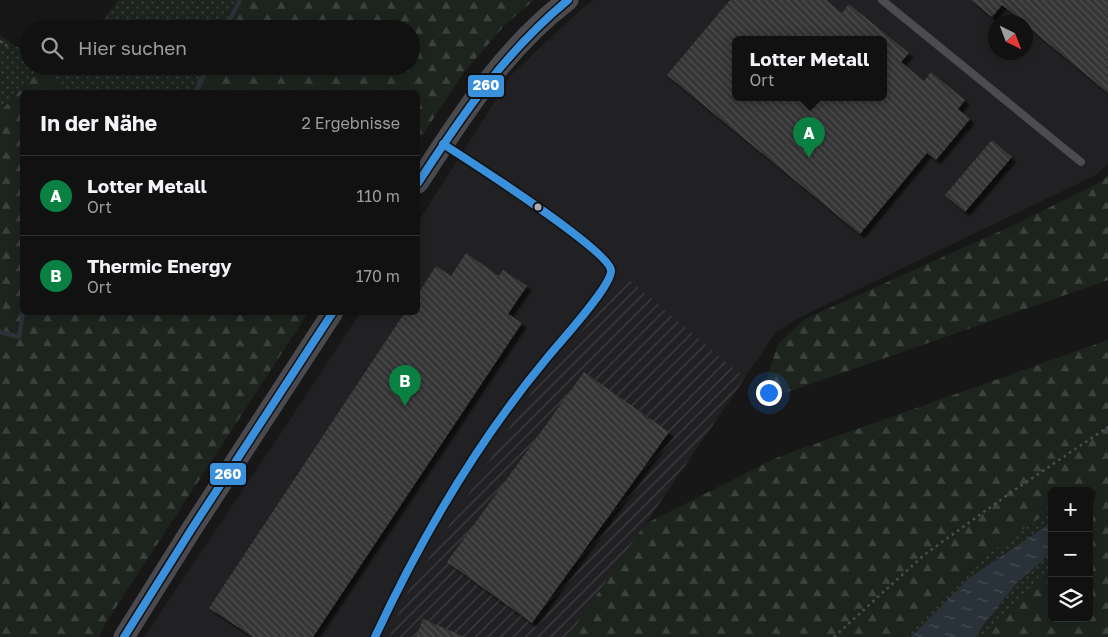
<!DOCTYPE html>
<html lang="de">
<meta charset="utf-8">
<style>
body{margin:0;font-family:"Golos Text",sans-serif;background:#1a1a1a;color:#f1f3f6}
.controls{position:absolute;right:15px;bottom:15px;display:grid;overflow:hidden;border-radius:8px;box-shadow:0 2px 12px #0003}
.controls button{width:45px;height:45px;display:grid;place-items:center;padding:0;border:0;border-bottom:1px solid #303131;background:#111;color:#f1f3f6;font:25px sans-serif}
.compass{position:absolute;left:988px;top:15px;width:45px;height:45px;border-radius:50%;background:#111;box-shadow:0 2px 12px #0003;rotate:138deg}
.you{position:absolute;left:768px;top:392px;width:18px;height:18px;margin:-12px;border:4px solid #fff;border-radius:50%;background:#1a73e8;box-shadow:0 0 0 8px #1a73e833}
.badge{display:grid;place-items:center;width:32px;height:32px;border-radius:50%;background:#0b8043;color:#fff;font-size:16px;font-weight:700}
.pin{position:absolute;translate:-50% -41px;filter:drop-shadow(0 1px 2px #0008)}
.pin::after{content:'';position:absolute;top:26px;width:18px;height:15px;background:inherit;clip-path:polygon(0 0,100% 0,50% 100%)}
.popup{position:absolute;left:732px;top:36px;width:155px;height:65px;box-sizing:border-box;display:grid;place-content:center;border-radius:8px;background:#111;filter:drop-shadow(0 1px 4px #0005);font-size:16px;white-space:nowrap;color:#9c9d9f}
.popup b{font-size:19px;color:#f1f3f6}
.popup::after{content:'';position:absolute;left:50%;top:100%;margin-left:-10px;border:10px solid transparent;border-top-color:#111}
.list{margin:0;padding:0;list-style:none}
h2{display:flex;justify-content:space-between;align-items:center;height:65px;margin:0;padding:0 20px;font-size:21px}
h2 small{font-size:16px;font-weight:400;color:#9c9d9f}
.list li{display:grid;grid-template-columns:32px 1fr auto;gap:15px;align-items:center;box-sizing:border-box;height:80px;padding:0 20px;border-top:1px solid #303131}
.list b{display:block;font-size:19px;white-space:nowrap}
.list p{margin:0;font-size:16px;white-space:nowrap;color:#9c9d9f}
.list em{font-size:16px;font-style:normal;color:#9c9d9f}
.icon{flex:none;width:28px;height:28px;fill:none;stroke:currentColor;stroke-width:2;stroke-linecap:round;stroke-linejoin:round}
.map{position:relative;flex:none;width:1108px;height:637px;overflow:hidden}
.search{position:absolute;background:#111;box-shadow:0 2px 12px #0003;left:20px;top:20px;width:400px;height:55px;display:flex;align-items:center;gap:12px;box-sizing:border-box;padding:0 18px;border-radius:28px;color:#9c9d9f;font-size:19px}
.panel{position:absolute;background:#111;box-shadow:0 2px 12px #0003;left:20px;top:90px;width:400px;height:225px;border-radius:8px}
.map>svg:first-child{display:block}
</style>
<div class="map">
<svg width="1108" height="637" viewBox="0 0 1108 637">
<defs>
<pattern id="industrial-furrows" width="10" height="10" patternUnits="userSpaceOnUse" patternTransform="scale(1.25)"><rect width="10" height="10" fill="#212123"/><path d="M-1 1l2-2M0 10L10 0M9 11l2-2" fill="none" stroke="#3e3f41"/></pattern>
<pattern id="grass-dots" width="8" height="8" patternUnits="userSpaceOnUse" patternTransform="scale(1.25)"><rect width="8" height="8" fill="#1d241e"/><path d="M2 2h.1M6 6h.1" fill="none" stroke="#3b413d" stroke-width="1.8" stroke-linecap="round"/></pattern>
<pattern id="forest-firs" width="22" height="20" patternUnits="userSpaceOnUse" patternTransform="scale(1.25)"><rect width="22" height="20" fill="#1d241e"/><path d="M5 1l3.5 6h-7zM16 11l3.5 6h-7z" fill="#3b413d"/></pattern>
<pattern id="water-ripples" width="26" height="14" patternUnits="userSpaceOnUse" patternTransform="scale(1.25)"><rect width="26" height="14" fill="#2a3239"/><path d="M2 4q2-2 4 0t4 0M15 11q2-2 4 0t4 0" fill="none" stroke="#464d54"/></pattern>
<pattern id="building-back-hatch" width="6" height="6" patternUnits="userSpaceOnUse" patternTransform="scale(1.25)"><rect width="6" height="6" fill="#353536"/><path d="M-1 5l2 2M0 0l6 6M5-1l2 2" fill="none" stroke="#4f5051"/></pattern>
<filter id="shadow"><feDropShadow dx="4.5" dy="4.5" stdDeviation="1" flood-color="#0009"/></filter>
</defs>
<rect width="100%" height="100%" fill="#171717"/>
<path fill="#212123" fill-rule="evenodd" d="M 594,0 L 1108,0 L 1108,164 L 1096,175 L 803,316 L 776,332 L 568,637 L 144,637 L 293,415 L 360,313 L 418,312 L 418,222 L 512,74 L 579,11 ZM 996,22 L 1026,22 L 1026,52 L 996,52 ZM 735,39 L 883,39 L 883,97 L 735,97 Z"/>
<path fill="url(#industrial-furrows)" d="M 626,277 L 745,378 L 568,637 L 389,637 L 406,595 L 532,392 Z"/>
<g fill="url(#grass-dots)">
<path d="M 119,0 L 237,0 L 223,29 L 95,29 Z"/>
<path d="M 0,35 L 15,46 L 29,51 L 29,66 L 205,66 L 193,92 L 62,92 L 41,68 L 0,112 Z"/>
<path d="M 1052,510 L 1052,522 L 969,578 L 911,637 L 900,637 C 923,613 946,588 973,566 C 998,546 1025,528 1052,510 Z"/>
<path d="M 1052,552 L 1052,570 L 994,627 L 987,637 L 976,637 L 985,623 L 1016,584 Z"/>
</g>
<g fill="url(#forest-firs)">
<path d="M 237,0 L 534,0 L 504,26 L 464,72 L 418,142 L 418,92 L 193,92 L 205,66 L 411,66 L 411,29 L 223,29 Z"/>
<path d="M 41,68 L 62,92 L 22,92 L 22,312 L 308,313 L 107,621 L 99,637 L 0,637 L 0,511 L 3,504 L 0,498 L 0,112 Z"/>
<path d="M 1108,175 L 1108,280 L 759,402 L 778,344 L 805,319 L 1016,224 L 1102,181 Z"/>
<path d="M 1108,340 L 1108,637 L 987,637 L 994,627 L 1052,570 L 1052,618 L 1089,618 L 1089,518 L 1097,492 L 1088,486 L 1081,491 L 1052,491 L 1052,510 C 1025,528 998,546 973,566 C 946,588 923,613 900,637 L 568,637 L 645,524 L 778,457 Z"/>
</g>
<path fill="url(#water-ripples)" d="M 1052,522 L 1052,552 L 1016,584 L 985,623 L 976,637 L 911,637 L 969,578 Z"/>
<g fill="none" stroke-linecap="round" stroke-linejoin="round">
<g stroke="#2a3239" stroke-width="4.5">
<path d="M 225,29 L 240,0"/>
<path d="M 196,92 L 208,66"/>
<path d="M 22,276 L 22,277"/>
<path d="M 0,332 L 19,337 L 23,312"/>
</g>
</g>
<g fill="url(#building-back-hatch)" fill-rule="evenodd" filter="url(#shadow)">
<path d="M 730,0 L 826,0 L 842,13 L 849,4 L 909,53 L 901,62 L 913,72 L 924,81 L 931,72 L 965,100 L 958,109 L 970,119 L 936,160 L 927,153 L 860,234 L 667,75 ZM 735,39 L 883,39 L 883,97 L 735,97 Z"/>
<path d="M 971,0 L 1108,0 L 1108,93 L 1026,25 L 1026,22 L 1023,22 L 1002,5 L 992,17 Z"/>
<path d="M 992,140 L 1012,157 L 965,212 L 945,195 Z"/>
<path d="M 466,253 L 499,276 L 503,270 L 527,286 L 508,314 L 522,323 L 313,637 L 253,637 L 209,608 L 405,312 L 418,312 L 418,294 L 436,266 L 451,276 Z"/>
<path d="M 584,372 L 669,432 L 532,623 L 447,562 Z"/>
<path d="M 423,619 L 465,637 L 416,637 Z"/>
</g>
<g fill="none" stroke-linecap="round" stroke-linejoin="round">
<g stroke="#4d4e52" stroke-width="2.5" stroke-dasharray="2.5 4" stroke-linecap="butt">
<path d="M 0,41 L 7,46"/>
<path d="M 834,637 L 924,555 L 1013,491 L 1108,427"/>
</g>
<g stroke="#4b4c50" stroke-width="8">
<path d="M 882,0 L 1081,162"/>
<path d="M 375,637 C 412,553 461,472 515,398 C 545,357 582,321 610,279 L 611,270 L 606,261 L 593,250 L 539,207 L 445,145"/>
</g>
<g stroke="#4a4a4e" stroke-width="21">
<path d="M 418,183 C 461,117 504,48 568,0"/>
<path d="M 124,637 L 191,530 L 333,312"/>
</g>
<g stroke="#111113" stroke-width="11">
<g id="bus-1">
<path d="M 418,183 C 463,114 504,53 568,0"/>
<path d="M 124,637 L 191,530 L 333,312"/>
<path d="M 375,637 C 421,538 477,442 547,358 C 558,344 613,285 611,270 C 607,249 468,160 443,144"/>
</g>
</g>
<use href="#bus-1" stroke="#3a90db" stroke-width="8"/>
</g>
<circle fill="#a8adb8" stroke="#111113" stroke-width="2" cx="538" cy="207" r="4.5"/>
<g stroke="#111113" stroke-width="2">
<rect x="467" y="74" width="38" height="24" rx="5" fill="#3a90db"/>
<rect x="209" y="462" width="38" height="24" rx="5" fill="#3a90db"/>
</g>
<g font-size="14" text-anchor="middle" font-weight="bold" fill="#fff">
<text x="486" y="90">260</text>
<text x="228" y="479">260</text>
</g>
</svg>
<div class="controls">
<button>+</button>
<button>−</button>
<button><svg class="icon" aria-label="layers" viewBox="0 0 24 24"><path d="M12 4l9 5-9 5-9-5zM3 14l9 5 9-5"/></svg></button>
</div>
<svg class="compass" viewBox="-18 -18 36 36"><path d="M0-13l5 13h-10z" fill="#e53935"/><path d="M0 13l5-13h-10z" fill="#9c9d9f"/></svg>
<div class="you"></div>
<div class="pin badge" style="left:809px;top:158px">A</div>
<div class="popup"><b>Lotter Metall</b>Ort</div>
<div class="pin badge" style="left:405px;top:406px">B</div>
<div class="search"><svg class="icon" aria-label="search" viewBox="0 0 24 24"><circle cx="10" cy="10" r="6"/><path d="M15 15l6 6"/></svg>Hier suchen</div>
<section class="panel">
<h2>In der Nähe<small>2 Ergebnisse</small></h2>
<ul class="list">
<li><span class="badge">A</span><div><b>Lotter Metall</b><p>Ort</p></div><em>110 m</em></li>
<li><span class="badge">B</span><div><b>Thermic Energy</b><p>Ort</p></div><em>170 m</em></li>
</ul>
</section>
</div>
